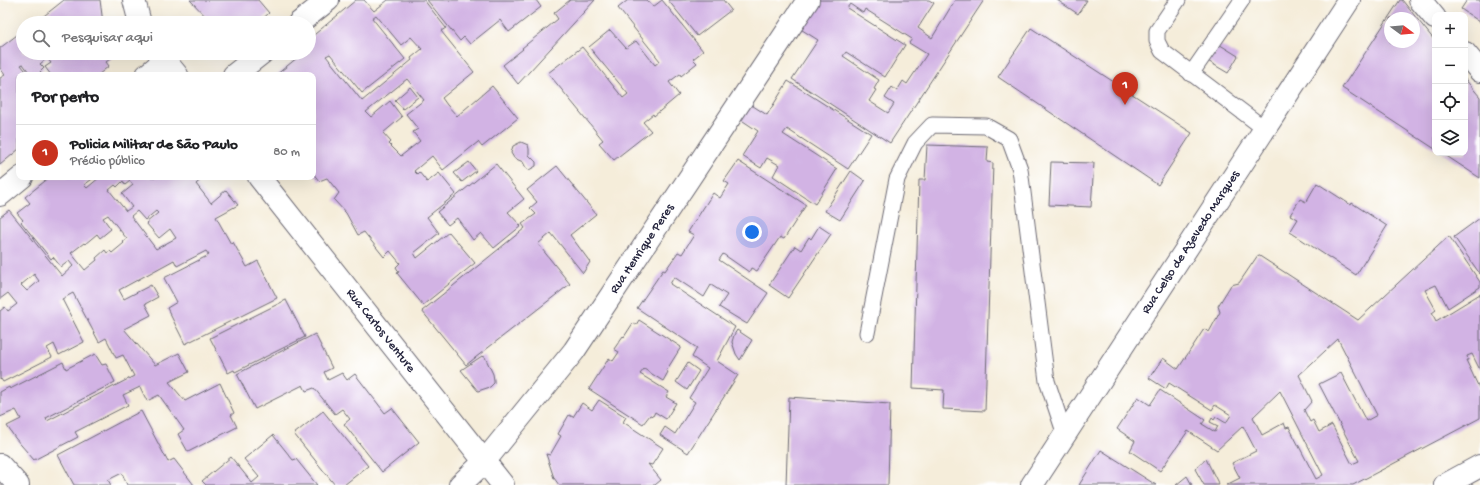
<!DOCTYPE html>
<html lang="pt">
<meta charset="utf-8">
<style>
body{margin:0;font-family:"Gochi Hand",sans-serif;background:#f6f6f6;color:#202124}
.controls{position:absolute;right:12px;top:12px;display:grid;overflow:hidden;border-radius:8px;box-shadow:0 4px 16px #0002}
.controls button{width:36px;height:36px;display:grid;place-items:center;padding:0;border:0;border-bottom:1px solid #e0e0e0;background:#fff;color:#202124;font:20px sans-serif}
.compass{position:absolute;left:1384px;top:12px;width:36px;height:36px;border-radius:50%;background:#fff;box-shadow:0 4px 16px #0002;rotate:106deg}
.you{position:absolute;left:752px;top:232px;width:14px;height:14px;margin:-10px;border:3px solid #fff;border-radius:50%;background:#1a73e8;box-shadow:0 0 0 6px #1a73e833}
.badge{display:grid;place-items:center;width:26px;height:26px;border-radius:50%;background:#c8321e;color:#fff;font-size:13px;font-weight:700}
.pin{position:absolute;translate:-50% -33px;filter:drop-shadow(0 1px 2px #0008)}
.pin::after{content:'';position:absolute;top:21px;width:14px;height:12px;background:inherit;clip-path:polygon(0 0,100% 0,50% 100%)}
.list{margin:0;padding:0;list-style:none}
h2{display:flex;justify-content:space-between;align-items:center;height:52px;margin:0;padding:0 16px;font-size:17px}
h2 small{font-size:13px;font-weight:400;color:#757577}
.list li{display:grid;grid-template-columns:26px 1fr auto;gap:12px;align-items:center;box-sizing:border-box;height:56px;padding:0 16px;border-top:1px solid #e0e0e0}
.list b{display:block;font-size:15px;white-space:nowrap}
.list p{margin:0;font-size:13px;white-space:nowrap;color:#757577}
.list em{font-size:13px;font-style:normal;color:#757577}
.icon{flex:none;width:22px;height:22px;fill:none;stroke:currentColor;stroke-width:2;stroke-linecap:round;stroke-linejoin:round}
.map{position:relative;flex:none;width:1480px;height:485px;overflow:hidden}
.search{position:absolute;background:#fff;box-shadow:0 4px 16px #0002;left:16px;top:16px;width:300px;height:44px;display:flex;align-items:center;gap:10px;box-sizing:border-box;padding:0 14px;border-radius:22px;color:#757577;font-size:15px}
.panel{position:absolute;background:#fff;box-shadow:0 4px 16px #0002;left:16px;top:72px;width:300px;height:108px;border-radius:8px}
.map>svg:first-child{display:block}
</style>
<div class="map">
<svg width="1480" height="485" viewBox="0 0 1480 485">
<rect width="100%" height="100%" fill="#fff"/>
<filter id="ink" filterUnits="userSpaceOnUse"><feTurbulence type="fractalNoise" baseFrequency=".025" numOctaves="2"/><feDisplacementMap in="SourceGraphic" scale="8" xChannelSelector="R" yChannelSelector="G"/><feConvolveMatrix kernelMatrix="1 2 1 2 8 2 1 2 1" color-interpolation-filters="sRGB"/></filter>
<filter id="wash" filterUnits="userSpaceOnUse"><feTurbulence type="fractalNoise" baseFrequency=".012" numOctaves="4" result="noise"/><feDisplacementMap in="SourceGraphic" scale="16" xChannelSelector="R" yChannelSelector="G"/><feGaussianBlur stdDeviation="0.9" result="paint"/><feColorMatrix in="noise" values="0 0 0 0 0 0 0 0 0 0 0 0 0 0 0 0 0 1.4 0 .05"/><feComposite in="paint" operator="in"/></filter>
<g filter="url(#wash)">
<rect width="100%" height="100%" fill="#f5edda"/>
<g id="blocks">
<g fill="#d2b3e4" fill-rule="evenodd">
<path d="M 64,0 L 100,0 L 103,23 L 35,23 Z"/>
<path d="M 190,0 L 258,0 L 269,13 L 258,23 L 215,23 L 210,21 Z"/>
<path d="M 356,0 L 364,0 L 374,11 L 388,0 L 424,0 L 446,28 L 441,31 L 474,72 L 442,98 L 447,105 L 457,116 L 492,86 L 518,118 L 482,147 L 478,142 L 443,170 L 432,156 L 414,171 L 417,174 L 419,172 L 427,182 L 439,173 L 456,194 L 427,217 L 439,233 L 414,253 L 417,258 L 449,232 L 475,263 L 423,305 L 397,273 L 399,272 L 396,267 L 400,263 L 390,251 L 384,257 L 364,232 L 358,235 L 346,213 L 334,200 L 339,193 L 327,178 L 319,181 L 313,173 L 313,75 L 276,75 L 303,53 L 309,53 L 309,39 ZM 376,15 L 401,45 L 411,37 L 422,49 L 411,58 L 412,60 L 362,101 L 326,56 L 330,54 L 362,93 L 405,59 L 372,18 ZM 407,79 L 424,100 L 406,114 L 418,129 L 413,132 L 420,141 L 401,156 L 389,144 L 391,142 L 383,133 L 402,117 L 390,101 L 371,117 L 366,112 Z"/>
<path d="M 427,0 L 536,0 L 541,7 L 509,32 L 500,20 L 470,44 L 464,37 L 460,41 Z"/>
<path d="M 570,0 L 595,0 L 518,84 L 503,65 L 523,49 L 522,48 L 558,19 L 554,13 Z"/>
<path d="M 628,0 L 647,0 L 653,7 L 662,0 L 703,51 L 693,59 L 697,63 L 681,76 L 680,74 L 669,82 L 679,95 L 654,116 L 653,114 L 643,122 L 651,131 L 614,160 L 599,143 L 603,140 L 548,73 L 582,47 L 623,98 L 628,94 L 589,47 L 610,30 L 626,48 L 636,41 L 655,65 L 660,61 L 618,8 Z"/>
<path d="M 668,0 L 723,0 L 731,10 L 697,36 Z"/>
<path d="M 817,0 L 929,0 L 934,3 L 918,28 L 932,38 L 955,0 L 984,0 L 890,143 L 792,79 L 818,40 L 799,28 ZM 850,4 L 863,13 L 865,9 L 912,39 L 909,43 L 927,54 L 907,84 L 903,81 L 897,91 L 892,87 L 885,98 L 894,104 L 888,113 L 869,101 L 876,90 L 874,89 L 879,80 L 843,56 L 846,52 L 885,77 L 905,45 L 847,8 Z"/>
<path d="M 1057,0 L 1087,0 L 1078,14 Z"/>
<path d="M 1400,0 L 1402,0 L 1435,41 L 1435,149 L 1342,88 ZM 1390,18 L 1414,18 L 1414,42 L 1390,42 Z"/>
<path d="M 1467,0 L 1480,0 L 1480,22 L 1461,9 Z"/>
<path d="M 1031,28 L 1192,133 L 1158,185 L 998,77 Z"/>
<path d="M 21,32 L 23,35 L 23,53 L 118,53 L 106,62 L 109,66 L 98,75 L 51,75 L 45,67 L 51,63 L 47,58 L 40,64 L 44,68 L 40,72 L 42,75 L 31,75 L 23,64 L 21,65 L 29,75 L 19,75 L 19,149 L 0,165 L 0,78 L 5,75 L 0,68 L 0,48 Z"/>
<path d="M 1217,43 L 1238,56 L 1228,73 L 1206,60 Z"/>
<path d="M 1465,79 L 1480,97 L 1480,178 L 1442,153 L 1465,153 Z"/>
<path d="M 788,81 L 871,134 L 848,169 L 787,129 L 783,134 L 837,169 L 815,204 L 773,176 L 779,165 L 767,158 L 761,168 L 742,156 L 758,131 L 740,119 L 750,104 L 767,115 Z"/>
<path d="M 410,87 L 418,97 L 403,109 L 395,100 Z"/>
<path d="M 521,142 L 528,145 L 529,149 L 529,155 L 536,162 L 536,166 L 529,170 L 526,168 L 523,162 L 514,158 L 511,153 L 513,146 Z"/>
<path d="M 927,145 L 988,147 L 987,162 L 993,163 L 985,411 L 943,409 L 944,390 L 913,388 L 919,180 L 925,180 Z"/>
<path d="M 738,161 L 806,205 L 784,239 L 780,237 L 757,271 L 751,268 L 749,272 L 723,254 L 719,260 L 768,293 L 747,324 L 719,307 L 727,295 L 711,285 L 704,297 L 674,277 L 670,284 L 735,327 L 717,361 L 738,375 L 688,453 L 660,435 L 665,427 L 675,434 L 695,402 L 689,398 L 708,368 L 692,357 L 697,348 L 637,308 L 663,270 L 665,271 L 678,252 L 682,254 L 694,235 L 688,232 L 713,193 L 720,198 L 729,184 L 724,181 Z"/>
<path d="M 469,162 L 476,171 L 462,182 L 454,173 Z"/>
<path d="M 1051,162 L 1094,163 L 1091,207 L 1049,205 Z"/>
<path d="M 496,164 L 524,199 L 508,212 L 521,226 L 494,248 L 481,233 L 473,240 L 457,218 L 448,225 L 437,212 Z"/>
<path d="M 557,166 L 596,214 L 570,235 L 590,262 L 583,273 L 551,233 L 538,244 L 570,284 L 466,365 L 422,311 L 525,228 L 522,224 L 536,214 L 530,208 L 537,202 L 527,190 Z"/>
<path d="M 851,171 L 865,181 L 840,220 L 825,211 Z"/>
<path d="M 50,177 L 95,177 L 84,185 L 87,188 L 100,177 L 204,177 L 196,184 L 211,203 L 226,190 L 238,205 L 216,217 L 231,244 L 233,242 L 247,267 L 258,261 L 277,298 L 185,344 L 167,308 L 177,302 L 164,278 L 209,255 L 206,251 L 177,266 L 174,260 L 119,290 L 124,299 L 151,285 L 158,297 L 145,304 L 151,315 L 124,329 L 155,365 L 179,353 L 189,372 L 169,382 L 185,401 L 220,383 L 234,413 L 231,415 L 237,427 L 188,452 L 178,434 L 184,430 L 159,395 L 147,401 L 140,387 L 123,395 L 128,405 L 75,432 L 78,437 L 34,460 L 15,438 L 7,426 L 21,419 L 16,410 L 0,417 L 0,392 L 9,387 L 10,389 L 63,362 L 66,369 L 95,354 L 102,365 L 106,364 L 115,382 L 46,418 L 47,421 L 134,376 L 123,355 L 116,358 L 106,338 L 99,342 L 73,293 L 62,299 L 84,342 L 59,355 L 54,344 L 47,348 L 52,357 L 3,382 L 1,379 L 0,380 L 0,311 L 5,307 L 8,311 L 17,304 L 8,293 L 0,299 L 0,217 L 9,210 L 62,276 L 73,266 L 69,261 L 61,267 L 53,257 L 51,259 L 21,222 L 23,220 L 17,213 L 30,203 L 25,197 ZM 123,181 L 125,185 L 130,181 L 133,185 L 122,194 L 132,207 L 126,211 L 109,190 L 115,185 L 117,187 ZM 137,211 L 145,220 L 156,211 L 158,213 L 146,223 L 159,238 L 170,229 L 176,238 L 156,249 L 131,216 ZM 108,215 L 127,239 L 123,242 L 124,243 L 112,253 L 110,251 L 107,253 L 105,250 L 96,258 L 97,260 L 85,270 L 71,253 L 84,243 L 85,244 L 97,234 L 100,238 L 111,229 L 103,218 ZM 34,274 L 39,281 L 27,291 L 21,285 Z"/>
<path d="M 1317,183 L 1351,205 L 1352,203 L 1387,226 L 1356,275 L 1290,232 L 1298,219 L 1290,215 L 1300,199 L 1306,202 Z"/>
<path d="M 1480,218 L 1480,274 L 1454,237 Z"/>
<path d="M 819,226 L 831,234 L 788,298 L 769,285 L 795,246 L 801,250 L 809,237 L 811,239 Z"/>
<path d="M 1449,236 L 1480,282 L 1480,287 L 1448,308 L 1436,285 L 1425,290 L 1436,310 L 1432,313 L 1436,321 L 1480,294 L 1480,370 L 1472,354 L 1467,356 L 1468,360 L 1466,360 L 1480,390 L 1480,418 L 1353,485 L 1226,485 L 1240,478 L 1232,463 L 1256,451 L 1243,426 L 1217,450 L 1188,431 L 1160,471 L 1130,451 L 1135,441 L 1117,429 L 1138,397 L 1150,405 L 1160,390 L 1205,420 L 1202,424 L 1215,432 L 1218,426 L 1210,422 L 1212,418 L 1214,420 L 1216,417 L 1226,423 L 1231,415 L 1215,405 L 1212,410 L 1169,383 L 1166,389 L 1149,378 L 1163,358 L 1178,369 L 1204,329 L 1209,332 L 1220,312 L 1218,306 L 1231,285 L 1239,283 L 1258,255 L 1358,320 ZM 1338,339 L 1377,415 L 1366,421 L 1341,373 L 1319,384 L 1359,461 L 1352,464 L 1332,425 L 1319,432 L 1313,420 L 1310,422 L 1304,410 L 1312,401 L 1299,375 ZM 1280,391 L 1323,475 L 1316,479 L 1289,427 L 1286,428 L 1284,423 L 1262,435 L 1253,417 Z"/>
<path d="M 286,300 L 305,337 L 235,372 L 234,370 L 228,373 L 210,338 Z"/>
<path d="M 639,320 L 681,347 L 666,371 L 668,372 L 663,381 L 644,369 L 640,374 L 669,392 L 666,397 L 676,403 L 666,419 L 655,412 L 653,416 L 650,415 L 643,424 L 589,389 L 609,358 L 613,361 L 619,352 L 614,349 L 623,336 L 624,337 L 633,323 L 636,325 Z"/>
<path d="M 737,330 L 752,340 L 740,360 L 736,354 L 732,342 L 734,335 Z"/>
<path d="M 315,334 L 332,368 L 324,372 L 328,380 L 342,373 L 347,380 L 355,374 L 385,413 L 392,408 L 419,442 L 382,472 L 344,424 L 350,419 L 342,409 L 335,414 L 314,388 L 306,391 L 303,385 L 255,409 L 237,374 Z"/>
<path d="M 482,356 L 485,357 L 493,374 L 494,380 L 494,383 L 490,387 L 478,391 L 461,370 Z"/>
<path d="M 688,363 L 699,371 L 687,390 L 676,382 Z"/>
<path d="M 789,397 L 890,404 L 888,485 L 786,485 Z"/>
<path d="M 599,400 L 626,417 L 623,422 L 663,448 L 652,465 L 648,464 L 661,480 L 655,485 L 559,485 L 554,478 L 546,454 L 550,455 L 561,436 L 558,434 L 569,415 L 573,417 L 582,403 L 592,410 Z"/>
<path d="M 141,411 L 168,462 L 174,459 L 194,485 L 127,485 L 122,473 L 108,480 L 111,485 L 74,485 L 58,455 Z"/>
<path d="M 323,411 L 368,466 L 344,485 L 335,485 L 294,434 Z"/>
<path d="M 273,435 L 293,460 L 296,459 L 317,485 L 206,485 L 202,481 L 231,457 L 252,483 L 259,477 L 244,459 Z"/>
<path d="M 1101,450 L 1156,485 L 1079,485 Z"/>
<path d="M 1206,459 L 1219,485 L 1204,485 L 1195,469 Z"/>
<path d="M 1187,476 L 1192,485 L 1176,485 Z"/>
</g>
</g>
</g>
<g filter="url(#ink)">
<use href="#blocks" fill-opacity="0" stroke="#6c6973" stroke-width="1"/>
<g fill="none" stroke-linecap="round" stroke-linejoin="round">
<g stroke="#6c6973" stroke-width="17">
<g id="service">
<path d="M 1178,0 L 1157,31 L 1157,41 L 1162,51 L 1265,129"/>
<path d="M 1191,74 L 1242,0"/>
<path d="M 867,333 L 897,179 L 915,143 L 932,125 L 986,126 L 1009,139 L 1020,169 L 1047,381 L 1065,435"/>
</g>
</g>
<g stroke="#6c6973" stroke-width="24">
<g id="pedestrian">
<path d="M 1420,0 L 1435,18"/>
<path d="M 1465,53 L 1480,71"/>
</g>
</g>
<g stroke="#6c6973" stroke-width="24">
<g id="minor">
<path d="M 134,0 L 140,23"/>
<path d="M 299,23 L 328,0"/>
<path d="M 159,53 L 177,75"/>
<path d="M 147,75 L 165,60"/>
<path d="M 234,75 L 262,53"/>
<path id="s1" d="M 259,177 L 503,485"/>
<path d="M 0,195 L 22,177"/>
<path d="M 0,465 L 18,485"/>
<path id="s2" d="M 460,485 L 484,462 L 574,351 L 808,0"/>
<path d="M 1445,485 L 1480,466"/>
</g>
</g>
<g stroke="#6c6973" stroke-width="24">
<g id="secondary">
<path id="s3" d="M 1032,485 L 1349,0"/>
</g>
</g>
<use href="#service" stroke="#fff" stroke-width="15"/>
<use href="#pedestrian" stroke="#fff" stroke-width="22"/>
<use href="#minor" stroke="#fff" stroke-width="22"/>
<use href="#secondary" stroke="#fff" stroke-width="22"/>
</g>
</g>
<g text-anchor="middle" dominant-baseline="central" stroke-width="3" stroke-linejoin="round" paint-order="stroke">
<g font-size="13" fill="#22223b" stroke="#fff">
<text stroke="none"><textPath href="#s3" startOffset="290">Rua Celso de Azevedo Marques</textPath></text>
<text stroke="none"><textPath href="#s2" startOffset="299">Rua Henrique Peres</textPath></text>
<text stroke="none"><textPath href="#s1" startOffset="196">Rua Carlos Venture</textPath></text>
</g>
</g>
</svg>
<div class="controls">
<button>+</button>
<button>−</button>
<button><svg class="icon" aria-label="locate" viewBox="0 0 24 24"><circle cx="12" cy="12" r="6"/><path d="M12 2v4M12 18v4M2 12h4M18 12h4"/></svg></button>
<button><svg class="icon" aria-label="layers" viewBox="0 0 24 24"><path d="M12 4l9 5-9 5-9-5zM3 14l9 5 9-5"/></svg></button>
</div>
<svg class="compass" viewBox="-18 -18 36 36"><path d="M0-13l5 13h-10z" fill="#e53935"/><path d="M0 13l5-13h-10z" fill="#757577"/></svg>
<div class="you"></div>
<div class="pin badge" style="left:1125px;top:105px">1</div>
<div class="search"><svg class="icon" aria-label="search" viewBox="0 0 24 24"><circle cx="10" cy="10" r="6"/><path d="M15 15l6 6"/></svg>Pesquisar aqui</div>
<section class="panel">
<h2>Por perto<small></small></h2>
<ul class="list">
<li><span class="badge">1</span><div><b>Policia Militar de São Paulo</b><p>Prédio público</p></div><em>80 m</em></li>
</ul>
</section>
</div>
